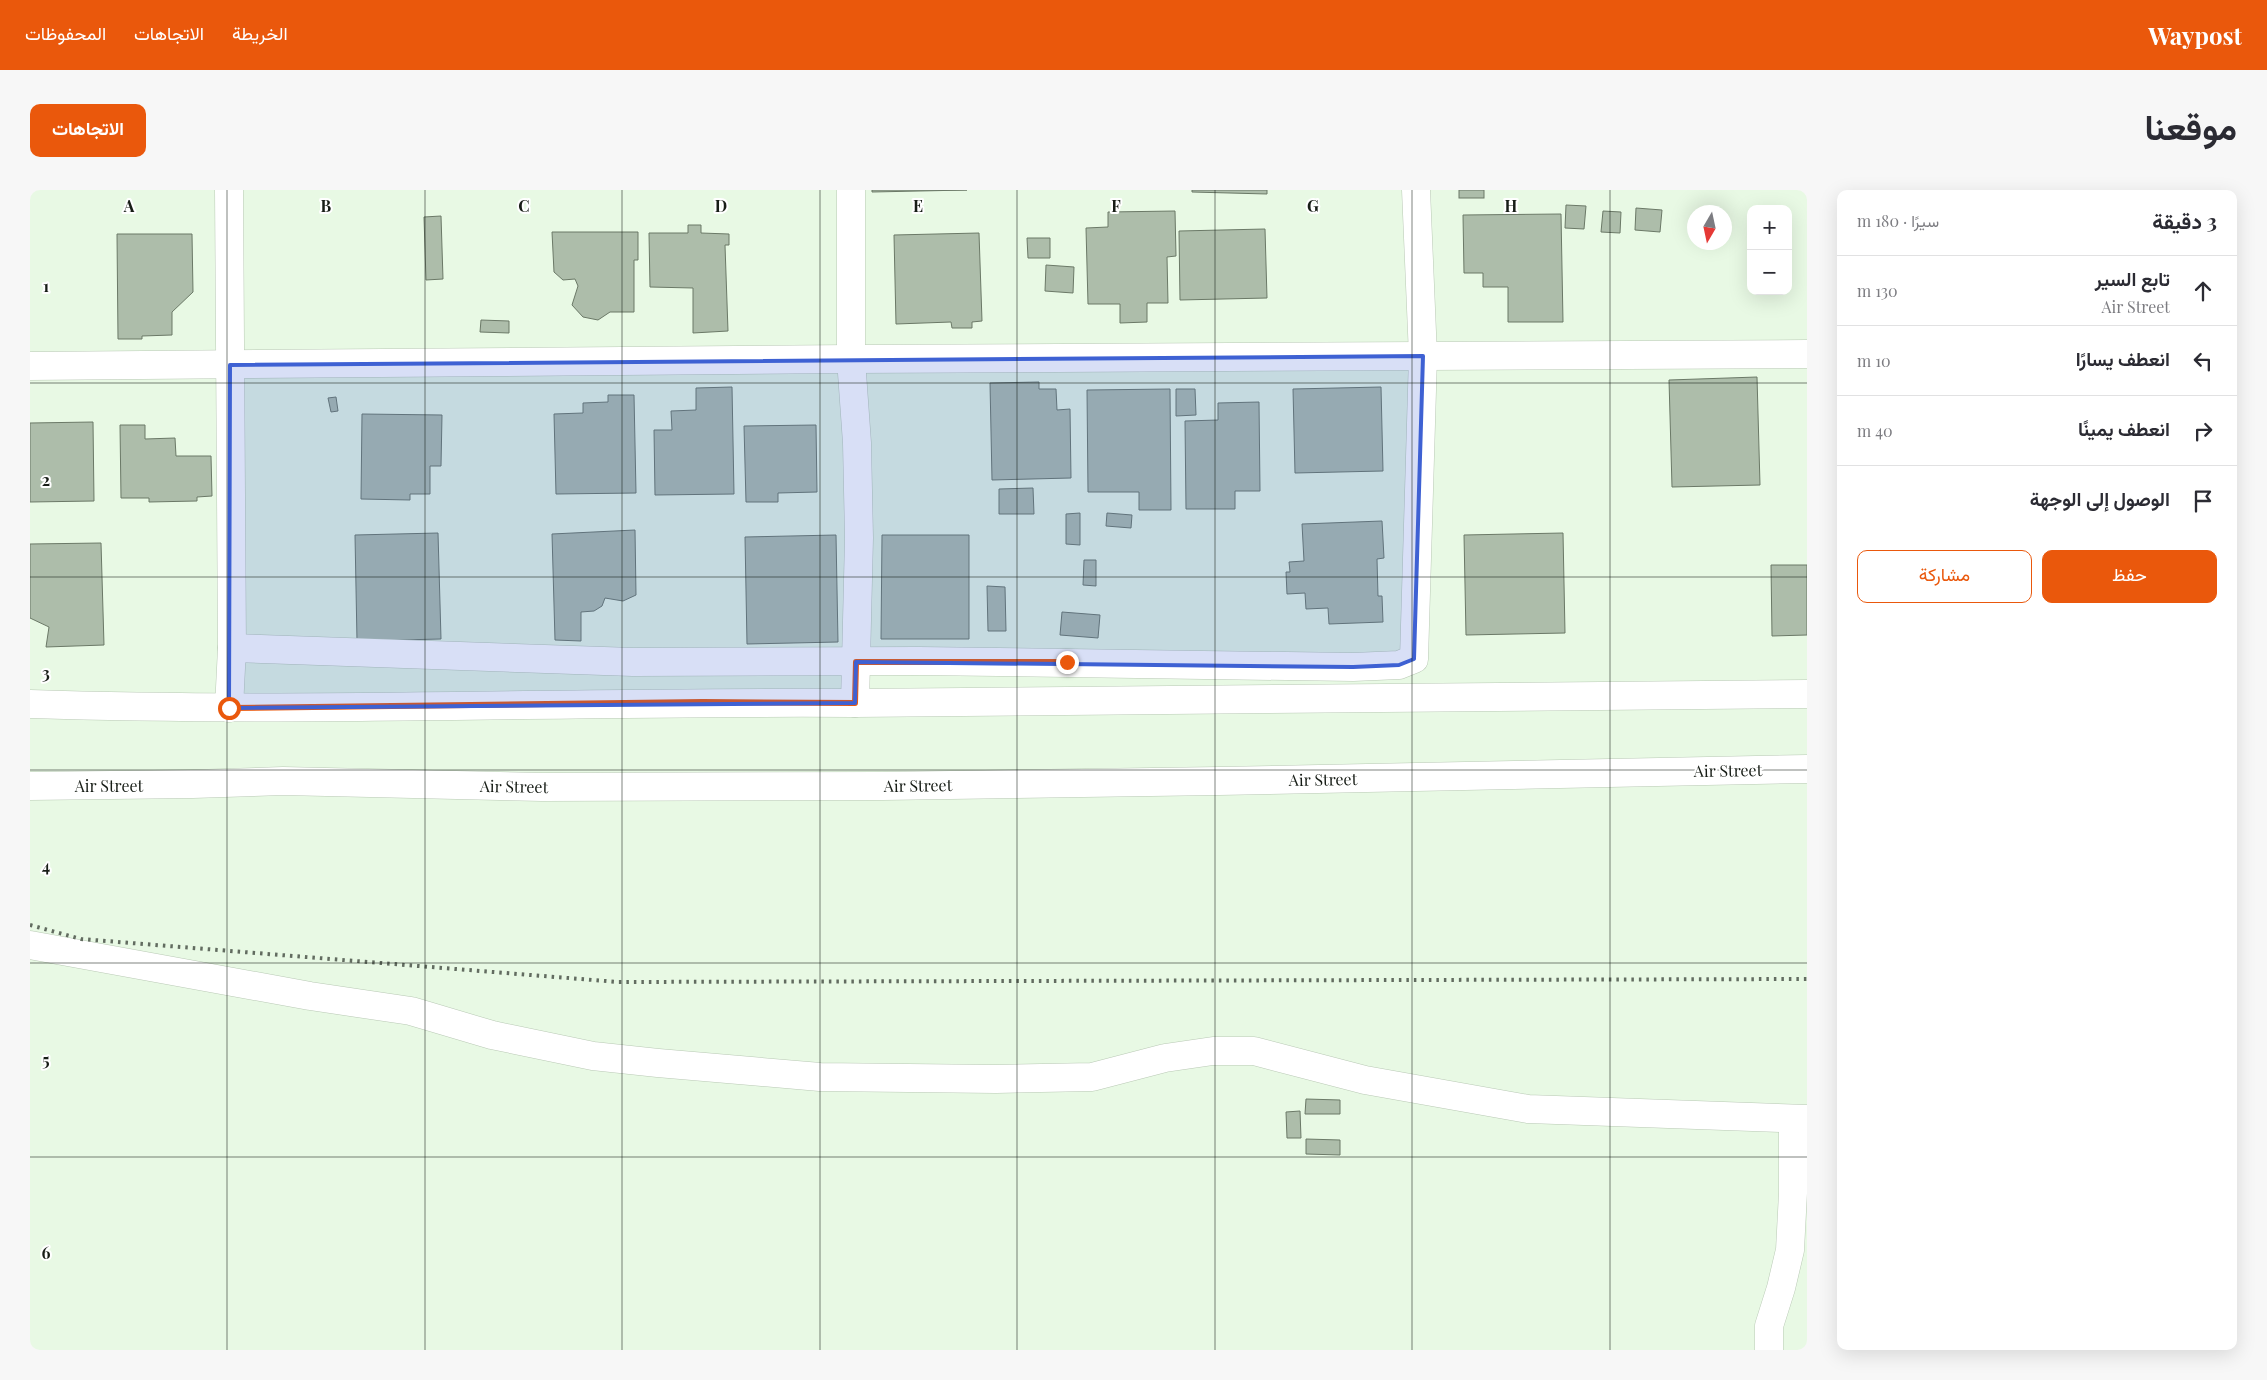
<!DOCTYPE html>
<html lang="ar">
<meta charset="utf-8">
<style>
body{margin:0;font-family:"Playfair Display",Vazirmatn,serif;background:#f7f7f7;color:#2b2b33;direction:rtl}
.controls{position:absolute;right:15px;top:15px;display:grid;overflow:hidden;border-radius:10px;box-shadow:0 5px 20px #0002}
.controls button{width:45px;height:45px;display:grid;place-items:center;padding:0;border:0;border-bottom:1px solid #e1e1e2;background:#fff;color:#2b2b33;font:25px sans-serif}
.compass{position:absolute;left:1657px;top:15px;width:45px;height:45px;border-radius:50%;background:#fff;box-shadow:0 5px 20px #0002;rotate:189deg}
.stop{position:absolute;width:15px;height:15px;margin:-11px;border:4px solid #ea580c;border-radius:50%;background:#fff}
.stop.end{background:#ea580c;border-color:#fff;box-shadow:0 1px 5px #0008}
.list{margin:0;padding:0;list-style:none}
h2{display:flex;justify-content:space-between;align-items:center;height:65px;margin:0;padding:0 20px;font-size:21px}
h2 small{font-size:16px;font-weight:400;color:#7c7c81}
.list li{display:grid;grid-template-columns:32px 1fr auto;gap:15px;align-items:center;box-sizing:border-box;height:70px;padding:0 20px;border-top:1px solid #e1e1e2}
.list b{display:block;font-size:19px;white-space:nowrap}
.list p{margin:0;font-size:16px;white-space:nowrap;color:#7c7c81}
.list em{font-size:16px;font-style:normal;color:#7c7c81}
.actions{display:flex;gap:10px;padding:15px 20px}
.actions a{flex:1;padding:11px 0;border:1px solid #ea580c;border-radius:10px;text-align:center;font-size:18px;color:#ea580c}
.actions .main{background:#ea580c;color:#fff}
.icon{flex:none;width:28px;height:28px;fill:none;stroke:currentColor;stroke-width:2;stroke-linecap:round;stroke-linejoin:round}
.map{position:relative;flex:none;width:1777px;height:1160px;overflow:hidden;direction:ltr;border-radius:10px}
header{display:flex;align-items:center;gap:30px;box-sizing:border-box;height:70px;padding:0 25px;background:#ea580c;color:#fff}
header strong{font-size:24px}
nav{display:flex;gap:28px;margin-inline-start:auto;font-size:18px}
.intro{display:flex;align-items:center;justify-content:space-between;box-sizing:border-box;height:120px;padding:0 30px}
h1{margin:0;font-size:35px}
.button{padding:12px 22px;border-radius:10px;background:#ea580c;color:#fff;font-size:18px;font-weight:700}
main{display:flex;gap:30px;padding:0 30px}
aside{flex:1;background:#fff;border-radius:10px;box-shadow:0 5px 20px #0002}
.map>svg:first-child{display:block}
</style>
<header>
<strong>Waypost</strong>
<nav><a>الخريطة</a><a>الاتجاهات</a><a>المحفوظات</a></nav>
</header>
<div class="intro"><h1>موقعنا</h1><a class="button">الاتجاهات</a></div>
<main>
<aside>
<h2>3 دقيقة<small>سيرًا · 180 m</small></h2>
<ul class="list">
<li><svg class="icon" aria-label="ahead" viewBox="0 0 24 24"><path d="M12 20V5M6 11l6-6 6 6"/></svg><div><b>تابع السير</b><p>Air Street</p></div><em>130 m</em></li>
<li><svg class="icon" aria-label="left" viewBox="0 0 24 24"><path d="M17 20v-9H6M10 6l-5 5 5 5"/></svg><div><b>انعطف يسارًا</b></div><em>10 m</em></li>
<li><svg class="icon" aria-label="right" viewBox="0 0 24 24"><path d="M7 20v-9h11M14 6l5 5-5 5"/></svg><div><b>انعطف يمينًا</b></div><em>40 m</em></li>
<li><svg class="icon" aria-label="arrive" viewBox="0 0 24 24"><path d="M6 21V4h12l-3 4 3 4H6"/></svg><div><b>الوصول إلى الوجهة</b></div></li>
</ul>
<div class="actions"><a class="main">حفظ</a><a>مشاركة</a></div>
</aside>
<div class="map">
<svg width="1777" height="1160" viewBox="0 0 1777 1160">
<rect width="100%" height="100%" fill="#e8f9e4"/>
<g fill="#adbdaa" stroke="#6b7967">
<path d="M 842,0 L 937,0 L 842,2 Z"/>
<path d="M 1162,0 L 1237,0 L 1237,4 L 1162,2 Z"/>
<rect x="1429" y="0" width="25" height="8"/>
<path d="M 1536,15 L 1556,16 L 1554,39 L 1535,38 Z"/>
<path d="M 1606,18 L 1632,20 L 1630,42 L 1605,40 Z"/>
<path d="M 1145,21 L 1146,66 L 1137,67 L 1138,113 L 1117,113 L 1117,132 L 1090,133 L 1090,114 L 1058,114 L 1056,38 L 1078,37 L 1078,22 Z"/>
<path d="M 1573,21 L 1591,22 L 1590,43 L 1571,42 Z"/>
<path d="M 1531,24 L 1533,132 L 1478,132 L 1478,97 L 1453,97 L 1453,83 L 1434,83 L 1433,25 Z"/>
<path d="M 411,26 L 413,89 L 396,90 L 394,27 Z"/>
<path d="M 658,35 L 671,35 L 671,43 L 699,44 L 699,55 L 695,55 L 698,141 L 663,143 L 663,98 L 620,97 L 619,43 L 658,43 Z"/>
<path d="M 1235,39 L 1237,108 L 1150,110 L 1149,41 Z"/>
<path d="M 522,42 L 608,42 L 608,70 L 604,70 L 604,122 L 580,122 L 568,130 L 553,127 L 542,115 L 548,96 L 545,89 L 533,90 L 524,82 Z"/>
<path d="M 949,43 L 952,131 L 942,132 L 942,138 L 922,138 L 921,132 L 866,134 L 864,45 Z"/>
<path d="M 87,44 L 162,44 L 163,102 L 142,122 L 142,145 L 112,146 L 112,149 L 88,149 Z"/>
<path d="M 997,48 L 1020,48 L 1020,68 L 998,68 Z"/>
<path d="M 1016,75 L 1044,77 L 1043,103 L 1015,101 Z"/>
<path d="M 451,130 L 479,131 L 479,143 L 450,142 Z"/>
<path d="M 1727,187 L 1730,295 L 1642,297 L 1639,190 Z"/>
<path d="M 1009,192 L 1009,199 L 1026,199 L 1027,220 L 1040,219 L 1041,288 L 962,290 L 960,193 Z"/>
<path d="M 702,197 L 704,304 L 625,305 L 624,240 L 642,240 L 641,221 L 666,220 L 666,198 Z"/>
<path d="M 1351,197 L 1353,281 L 1265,283 L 1263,199 Z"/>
<path d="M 1140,199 L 1141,320 L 1109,320 L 1109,302 L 1058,302 L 1057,200 Z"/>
<path d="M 1146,199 L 1165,199 L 1166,225 L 1146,226 Z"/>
<path d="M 578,205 L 604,205 L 606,303 L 526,304 L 524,224 L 553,223 L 553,213 L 578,212 Z"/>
<path d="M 306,207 L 308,221 L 301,222 L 298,208 Z"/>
<path d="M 1229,212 L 1230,301 L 1205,301 L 1205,319 L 1156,319 L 1155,231 L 1188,230 L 1188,213 Z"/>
<path d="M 332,224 L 412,225 L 411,276 L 400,276 L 400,304 L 380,304 L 380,310 L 331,309 Z"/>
<path d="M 63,232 L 64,311 L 0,312 L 0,233 Z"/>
<path d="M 90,235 L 115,235 L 115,249 L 145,248 L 146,266 L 181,266 L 182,306 L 167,307 L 167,311 L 119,312 L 119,308 L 91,308 Z"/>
<path d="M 786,235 L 787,302 L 748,303 L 748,312 L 716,312 L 714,236 Z"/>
<path d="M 1003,298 L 1004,324 L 969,324 L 969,299 Z"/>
<path d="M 1050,323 L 1050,355 L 1036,354 L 1036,324 Z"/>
<path d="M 1077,323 L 1102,325 L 1101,338 L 1076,336 Z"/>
<path d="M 1352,331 L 1354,368 L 1347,369 L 1348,406 L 1352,406 L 1353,432 L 1299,434 L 1298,418 L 1276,419 L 1275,403 L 1257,404 L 1256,382 L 1260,382 L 1259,372 L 1274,371 L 1272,334 Z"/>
<path d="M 605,340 L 606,405 L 593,411 L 575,408 L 572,416 L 564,421 L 551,422 L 551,451 L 525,450 L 522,344 Z"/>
<path d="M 408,343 L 411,449 L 327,451 L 325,345 Z"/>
<path d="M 1533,343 L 1535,443 L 1436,445 L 1434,345 Z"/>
<path d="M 806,345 L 808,452 L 717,454 L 715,347 Z"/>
<path d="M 852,345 L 939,345 L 939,449 L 851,449 Z"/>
<path d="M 71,353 L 74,455 L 16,457 L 19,437 L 0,428 L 0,354 Z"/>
<path d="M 1054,370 L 1066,370 L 1066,396 L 1053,395 Z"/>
<path d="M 1741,375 L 1777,375 L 1777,445 L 1742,446 Z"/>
<path d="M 957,396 L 975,397 L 976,441 L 958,441 Z"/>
<path d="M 1032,422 L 1070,425 L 1068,448 L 1030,445 Z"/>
<path d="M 1276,909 L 1310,910 L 1310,924 L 1275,924 Z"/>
<path d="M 1270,921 L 1271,948 L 1257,948 L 1256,922 Z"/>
<path d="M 1276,949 L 1310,950 L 1310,965 L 1276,964 Z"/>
</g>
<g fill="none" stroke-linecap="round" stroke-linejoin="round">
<g stroke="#b9c9b5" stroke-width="29">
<g id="street">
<path d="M 821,0 L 821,169 L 827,253 L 829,348 L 825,513"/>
<path d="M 0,176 L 821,169 L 1777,164"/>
<path d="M 202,458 L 603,472 L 889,471 L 1323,477 L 1369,475 L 1384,469 L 1393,166 L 1386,0"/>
<path d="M 199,518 L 202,458 L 199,0"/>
<path d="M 0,755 L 280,806 L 381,821 L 462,845 L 563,866 L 628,873 L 790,887 L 966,889 L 1062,887 L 1135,868 L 1183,861 L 1224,861 L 1335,890 L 1498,919 L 1777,929"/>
<path d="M 1739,1160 L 1739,1136 L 1751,1098 L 1760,1060 L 1763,1003 L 1763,930"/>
</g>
</g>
<g stroke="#b9c9b5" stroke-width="29">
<g id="primary">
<path d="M 0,514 C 275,523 550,511 825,513 L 1777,504"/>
<path d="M 0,596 L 163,594 L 253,591 L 512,597 L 853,596 L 1189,591 L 1777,579"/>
</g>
</g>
<use href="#street" stroke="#fff" stroke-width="28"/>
<use href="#primary" stroke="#fff" stroke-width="28"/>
<path stroke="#626c60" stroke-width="4" stroke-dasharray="2.5 5" stroke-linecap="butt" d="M 0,735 L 51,749 L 588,792 L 1777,789"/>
</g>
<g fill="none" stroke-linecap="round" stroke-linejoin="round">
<path stroke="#ea580c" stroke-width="6" d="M 199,518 L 673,512 L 825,513 L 826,472 L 1037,472"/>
</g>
<path fill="#3e61d3" fill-opacity="0.2" stroke="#3e61d3" stroke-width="4" stroke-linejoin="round" d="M 1393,166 L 1384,469 L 1369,475 L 1323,477 L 826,472 L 825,513 L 199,518 L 200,175 Z"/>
<path fill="none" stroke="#171d16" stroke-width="1" stroke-opacity="0.55" d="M 197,0 L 197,1160M 395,0 L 395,1160M 592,0 L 592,1160M 790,0 L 790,1160M 987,0 L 987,1160M 1185,0 L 1185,1160M 1382,0 L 1382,1160M 1580,0 L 1580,1160M 0,193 L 1777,193M 0,387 L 1777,387M 0,580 L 1777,580M 0,773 L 1777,773M 0,967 L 1777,967"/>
<g text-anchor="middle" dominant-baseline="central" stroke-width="4" stroke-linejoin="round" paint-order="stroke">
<g font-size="16" fill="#171d16" stroke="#fff">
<text transform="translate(1698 580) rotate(-1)">Air Street</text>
<text transform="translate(1293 589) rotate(-1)">Air Street</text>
<text x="79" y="595">Air Street</text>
<text transform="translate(888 595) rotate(-1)">Air Street</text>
<text transform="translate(484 596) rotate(1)">Air Street</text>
</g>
</g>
<g font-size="16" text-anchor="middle" font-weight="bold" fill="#171d16" stroke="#fff" stroke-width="4" stroke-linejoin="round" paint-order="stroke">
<text x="99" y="22">A</text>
<text x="296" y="22">B</text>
<text x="494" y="22">C</text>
<text x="691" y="22">D</text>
<text x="888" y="22">E</text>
<text x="1086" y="22">F</text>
<text x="1283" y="22">G</text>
<text x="1481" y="22">H</text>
<text x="16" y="102">1</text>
<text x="16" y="296">2</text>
<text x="16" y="489">3</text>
<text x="16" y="682">4</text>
<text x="16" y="876">5</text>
<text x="16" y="1069">6</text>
</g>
</svg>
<div class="controls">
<button>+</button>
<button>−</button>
</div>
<svg class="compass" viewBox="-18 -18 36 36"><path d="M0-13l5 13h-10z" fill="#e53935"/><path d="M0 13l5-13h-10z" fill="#7c7c81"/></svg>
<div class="stop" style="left:199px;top:518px"></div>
<div class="stop end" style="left:1037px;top:472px"></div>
</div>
</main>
